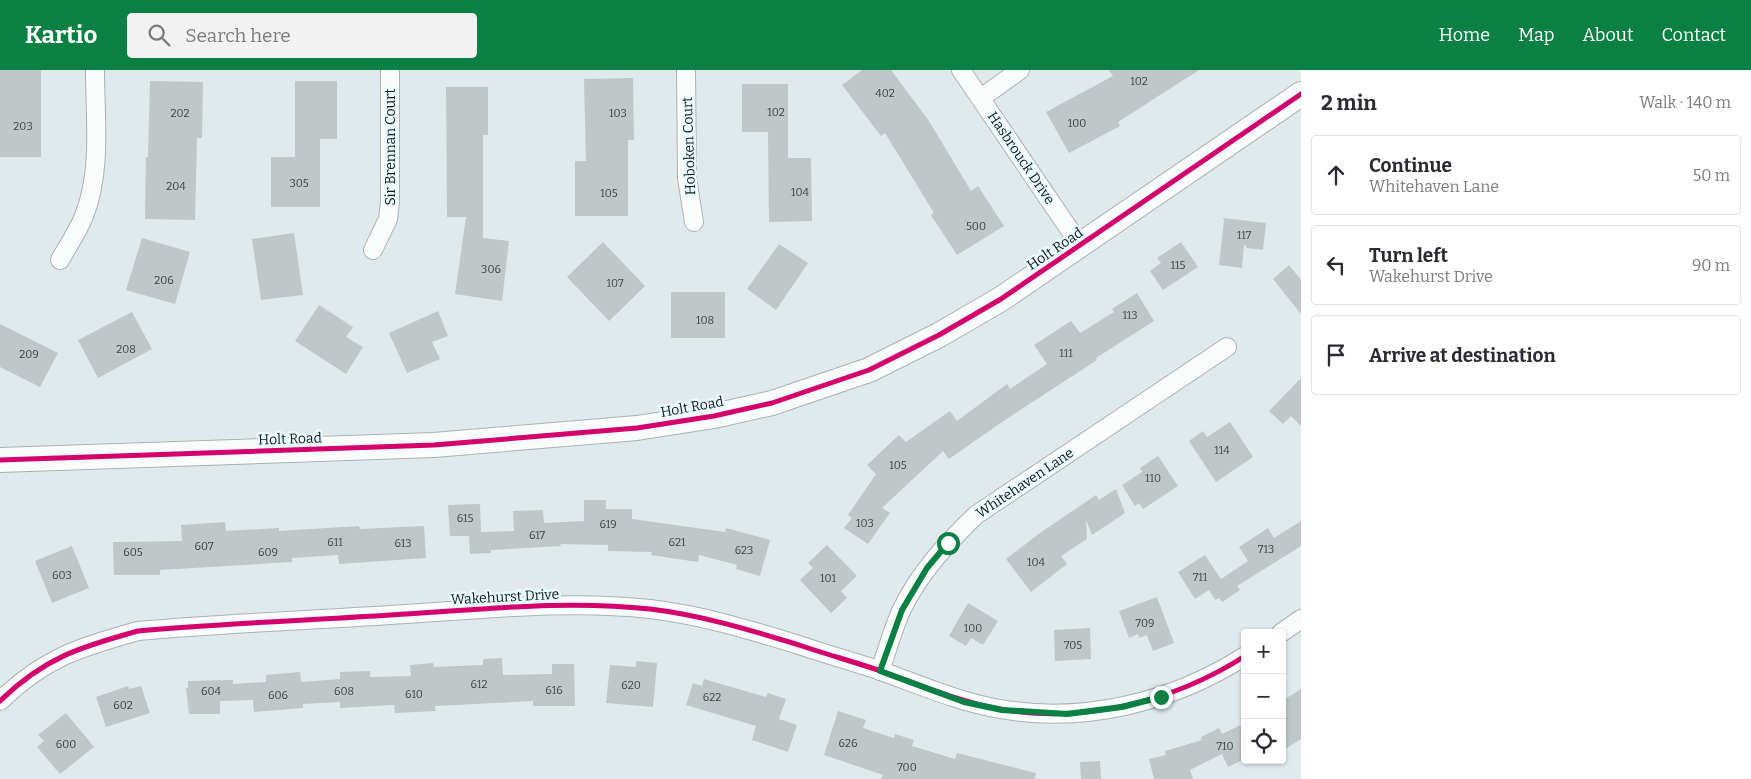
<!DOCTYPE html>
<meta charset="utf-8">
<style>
body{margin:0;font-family:Bitter,serif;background:#f2f2f3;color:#2b2b33}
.controls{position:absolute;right:15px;bottom:15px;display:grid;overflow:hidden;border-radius:5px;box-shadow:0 1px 4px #0004}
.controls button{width:45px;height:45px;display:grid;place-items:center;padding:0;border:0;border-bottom:1px solid #e1e1e2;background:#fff;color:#2b2b33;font:25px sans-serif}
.stop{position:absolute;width:15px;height:15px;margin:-11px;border:4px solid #0b8043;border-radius:50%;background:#fff}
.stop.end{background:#0b8043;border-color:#fff;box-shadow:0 1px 5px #0008}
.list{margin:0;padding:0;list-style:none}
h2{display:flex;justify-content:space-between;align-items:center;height:65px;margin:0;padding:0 20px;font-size:21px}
h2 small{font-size:16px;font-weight:400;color:#7c7c81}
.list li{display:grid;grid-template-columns:32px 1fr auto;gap:15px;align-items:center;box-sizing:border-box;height:80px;margin:0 10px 10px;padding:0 10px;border:1px solid #e1e1e2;border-radius:5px}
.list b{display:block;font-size:19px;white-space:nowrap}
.list p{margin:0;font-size:16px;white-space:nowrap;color:#7c7c81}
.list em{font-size:16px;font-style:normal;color:#7c7c81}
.icon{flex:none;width:28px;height:28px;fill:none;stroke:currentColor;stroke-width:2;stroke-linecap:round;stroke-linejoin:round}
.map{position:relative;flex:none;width:1301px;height:709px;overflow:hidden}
header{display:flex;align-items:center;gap:30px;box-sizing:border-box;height:70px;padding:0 25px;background:#0b8043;color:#fff}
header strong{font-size:24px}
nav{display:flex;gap:28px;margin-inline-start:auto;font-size:18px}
.search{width:350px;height:45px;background:#f2f2f3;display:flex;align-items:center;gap:12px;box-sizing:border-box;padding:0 18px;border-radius:5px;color:#7c7c81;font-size:19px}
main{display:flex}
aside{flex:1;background:#fff}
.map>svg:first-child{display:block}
</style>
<header>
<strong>Kartio</strong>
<div class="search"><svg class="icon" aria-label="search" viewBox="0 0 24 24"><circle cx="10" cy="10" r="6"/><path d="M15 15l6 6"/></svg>Search here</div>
<nav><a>Home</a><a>Map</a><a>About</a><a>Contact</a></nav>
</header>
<main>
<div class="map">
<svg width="1301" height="709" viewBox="0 0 1301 709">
<rect width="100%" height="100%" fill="#e0eaec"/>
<g fill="#bfc7c8">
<rect x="0" y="0" width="41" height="87"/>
<path d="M 862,0 L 891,0 L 929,51 L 971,121 L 978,116 L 1004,156 L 957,185 L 931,145 L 934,143 L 885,63 L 881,66 L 842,15 Z"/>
<path d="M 1109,0 L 1199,0 L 1118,52 L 1120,56 L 1069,83 L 1046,42 L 1113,6 Z"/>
<path d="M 633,8 L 634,70 L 628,70 L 628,146 L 575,146 L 575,91 L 586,91 L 584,9 Z"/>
<path d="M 150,11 L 203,12 L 202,68 L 197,68 L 195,150 L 145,149 L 146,87 L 148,87 Z"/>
<path d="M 295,11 L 337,11 L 337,69 L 320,69 L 320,137 L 271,137 L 271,87 L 295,87 Z"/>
<path d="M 742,14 L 788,14 L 788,88 L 811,88 L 812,151 L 769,152 L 768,62 L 742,62 Z"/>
<path d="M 446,17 L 488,17 L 488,65 L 483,65 L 483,168 L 509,171 L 502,231 L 455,224 L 466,147 L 447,147 Z"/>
<path d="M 1223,148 L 1266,153 L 1263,180 L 1247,178 L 1244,174 L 1242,198 L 1219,195 L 1224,150 Z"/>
<path d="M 294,163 L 303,225 L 261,230 L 252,169 Z"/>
<path d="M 142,168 L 190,182 L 175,234 L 126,220 Z"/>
<path d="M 603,172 L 645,216 L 609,251 L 567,207 Z"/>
<path d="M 1181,172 L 1198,197 L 1163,220 L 1150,201 L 1161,193 L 1157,188 Z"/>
<path d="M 779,174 L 808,193 L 776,240 L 747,219 Z"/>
<path d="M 1289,195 L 1301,210 L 1301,244 L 1273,209 Z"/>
<rect x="671" y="222" width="54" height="46"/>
<path d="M 1137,223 L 1154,251 L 1096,288 L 1097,290 L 1002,352 L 949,389 L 943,381 L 882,438 L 890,443 L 868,474 L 844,458 L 852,448 L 848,445 L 876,404 L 867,395 L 899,365 L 906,372 L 950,341 L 957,351 L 1007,314 L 1010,319 L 1047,294 L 1034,275 L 1071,251 L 1080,263 L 1114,242 L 1112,239 Z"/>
<path d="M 319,235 L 353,257 L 346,267 L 363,277 L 346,304 L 295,271 Z"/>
<path d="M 438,241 L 448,266 L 432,272 L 440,289 L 407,303 L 389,263 Z"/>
<path d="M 132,242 L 152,279 L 98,308 L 78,270 Z"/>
<path d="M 0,254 L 58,283 L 40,317 L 0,297 Z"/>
<path d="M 1301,308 L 1301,356 L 1291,346 L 1283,354 L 1269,341 Z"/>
<path d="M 1230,352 L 1253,387 L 1216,412 L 1189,371 L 1203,361 L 1207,367 Z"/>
<path d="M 1158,386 L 1178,416 L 1143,439 L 1139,433 L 1135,436 L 1122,415 L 1142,402 L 1140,398 Z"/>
<path d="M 1116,419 L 1125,443 L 1092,465 L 1086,450 L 1087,469 L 1061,486 L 1067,494 L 1031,522 L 1006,489 L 1040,463 L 1096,425 L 1099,430 Z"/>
<path d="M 584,430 L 606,430 L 606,439 L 632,439 L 632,449 L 725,462 L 726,458 L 770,470 L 760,506 L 736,499 L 737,495 L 699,485 L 698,492 L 651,485 L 652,482 L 608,481 L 608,475 L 560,474 L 561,476 L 491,480 L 491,483 L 470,484 L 469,466 L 450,466 L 448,435 L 480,434 L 481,462 L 514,461 L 513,441 L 543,440 L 544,453 L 584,451 Z"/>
<path d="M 1301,451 L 1301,476 L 1237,516 L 1240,520 L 1222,532 L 1219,528 L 1215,530 L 1209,520 L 1195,529 L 1178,502 L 1205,485 L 1221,509 L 1248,491 L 1239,477 L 1268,458 L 1274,468 Z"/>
<path d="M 225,452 L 226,461 L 279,458 L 279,461 L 359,456 L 360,459 L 424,456 L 426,488 L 339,494 L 338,485 L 292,488 L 292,492 L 160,500 L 160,505 L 114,505 L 113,472 L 182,471 L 181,455 Z"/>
<path d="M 827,475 L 857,506 L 841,521 L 847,528 L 831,543 L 800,510 L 813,498 L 808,493 Z"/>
<path d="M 72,476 L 89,518 L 52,533 L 35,491 Z"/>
<path d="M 1157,527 L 1174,573 L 1153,581 L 1147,565 L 1139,568 L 1138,564 L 1129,568 L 1119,541 Z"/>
<path d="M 968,533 L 998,551 L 983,575 L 971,568 L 966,576 L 949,566 Z"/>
<path d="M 1090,558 L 1091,589 L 1055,591 L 1054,560 Z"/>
<path d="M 502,588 L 503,605 L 552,604 L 552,594 L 574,594 L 575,636 L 533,636 L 533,631 L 435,636 L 436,641 L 395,643 L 394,635 L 340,638 L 340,632 L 303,634 L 303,638 L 254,642 L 253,630 L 220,631 L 220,644 L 189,644 L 186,618 L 188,618 L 188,611 L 233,610 L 233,614 L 266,612 L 266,605 L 300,602 L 301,612 L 340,609 L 340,602 L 370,601 L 370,607 L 411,606 L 410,595 L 433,593 L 434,597 L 483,595 L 483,589 Z"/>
<path d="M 636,591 L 657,593 L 653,637 L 606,633 L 610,595 L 636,597 Z"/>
<path d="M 704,609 L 766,627 L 768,623 L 786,629 L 779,649 L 797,655 L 788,682 L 752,670 L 756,656 L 686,635 L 693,613 L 702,616 Z"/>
<path d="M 128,616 L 129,619 L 141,616 L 150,643 L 106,657 L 96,627 Z"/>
<path d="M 1301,619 L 1301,669 L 1282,681 L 1282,631 Z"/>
<path d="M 838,641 L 866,650 L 863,658 L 894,668 L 895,664 L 914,670 L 912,676 L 955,689 L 957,683 L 1036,703 L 1035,709 L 881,709 L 883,705 L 824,685 Z"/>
<path d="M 66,643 L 94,677 L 60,704 L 37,677 L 44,671 L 38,665 Z"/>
<path d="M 1245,653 L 1245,689 L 1228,697 L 1222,684 L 1190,700 L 1193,709 L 1154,709 L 1149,689 L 1166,685 L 1165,681 L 1202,670 L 1201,667 L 1219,658 L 1222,664 Z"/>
<path d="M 1100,691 L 1101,709 L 1081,709 L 1080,692 Z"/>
</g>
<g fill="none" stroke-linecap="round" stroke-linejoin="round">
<g stroke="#abb2b4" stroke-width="20">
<g id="street">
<path d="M 686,0 L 687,108 L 694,152"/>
<path d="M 961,0 L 1080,175"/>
<path d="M 981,28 L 1020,0"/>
<path d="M 373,180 L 388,149 L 390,132 L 390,0"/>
<path d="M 60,190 C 68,176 78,161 84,146 C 102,101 95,47 95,0"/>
<path d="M 1281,563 L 1301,549"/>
<path d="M 880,601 C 887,581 893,558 902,539 C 920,502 947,473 976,445 L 1227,277"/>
<path d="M 0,631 C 44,588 80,577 138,561 C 227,553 317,550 406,544 C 487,539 569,530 650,539 C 701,545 750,560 799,575 C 826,584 854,592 881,601 C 920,615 959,632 1000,639 C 1084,654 1173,632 1245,586"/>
</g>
</g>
<g stroke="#abb2b4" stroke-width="26">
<path id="secondary" d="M 0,390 L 434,375 L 637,358 L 714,346 L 772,333 L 869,300 L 939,265 L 1001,229 L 1301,24"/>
</g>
<use href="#street" stroke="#fafcfc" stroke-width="18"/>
<use href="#secondary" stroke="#fafcfc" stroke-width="24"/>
<g stroke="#e8fbfe" stroke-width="8">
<g id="cycleway">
<path d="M 0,390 L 434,375 L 637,358 L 714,346 L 772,333 L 869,300 L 939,265 L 1001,229 L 1301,24"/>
<path d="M 0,631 C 44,588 80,577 138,561 C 227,553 317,550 406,544 C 487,539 569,530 650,539 C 701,545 750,560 799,575 C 826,584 854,592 881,601 C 920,615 959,632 1000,639 C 1084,654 1173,632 1245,586"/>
</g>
</g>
<use href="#cycleway" stroke="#d6006c" stroke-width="5"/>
</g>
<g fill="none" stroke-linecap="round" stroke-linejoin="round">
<path stroke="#0b8043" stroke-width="6" d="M 948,473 L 927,498 L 902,540 L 880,601 L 964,632 L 1002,640 L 1067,644 L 1122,637 L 1161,627"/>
</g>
<g text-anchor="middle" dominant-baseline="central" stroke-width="5" stroke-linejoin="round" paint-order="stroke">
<g font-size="11" fill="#3d4446">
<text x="1139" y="11">102</text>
<text x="885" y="23">402</text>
<text x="776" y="42">102</text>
<text x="180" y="43">202</text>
<text x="618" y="43">103</text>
<text x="1077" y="53">100</text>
<text x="23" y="56">203</text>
<text x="299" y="113">305</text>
<text x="176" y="116">204</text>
<text x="800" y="122">104</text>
<text x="609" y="123">105</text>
<text x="976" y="156">500</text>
<text x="1244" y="165">117</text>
<text x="1178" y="195">115</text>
<text x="491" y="199">306</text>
<text x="164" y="210">206</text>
<text x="615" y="213">107</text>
<text x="1130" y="245">113</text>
<text x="705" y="250">108</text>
<text x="126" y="279">208</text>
<text x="1066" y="283">111</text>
<text x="29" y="284">209</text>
<text x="1222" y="380">114</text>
<text x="898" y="395">105</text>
<text x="1153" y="408">110</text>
<text x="465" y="448">615</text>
<text x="865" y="453">103</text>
<text x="608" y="454">619</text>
<text x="537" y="465">617</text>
<text x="335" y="472">611</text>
<text x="677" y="472">621</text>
<text x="403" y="473">613</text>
<text x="204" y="476">607</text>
<text x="1266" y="479">713</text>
<text x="744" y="480">623</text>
<text x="133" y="482">605</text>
<text x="268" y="482">609</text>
<text x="1036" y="492">104</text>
<text x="62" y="505">603</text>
<text x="1200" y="507">711</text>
<text x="828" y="508">101</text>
<text x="1145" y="553">709</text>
<text x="973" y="558">100</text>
<text x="1073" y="575">705</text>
<text x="479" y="614">612</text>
<text x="631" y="615">620</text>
<text x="554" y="620">616</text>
<text x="211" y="621">604</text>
<text x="344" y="621">608</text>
<text x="414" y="624">610</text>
<text x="278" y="625">606</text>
<text x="712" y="627">622</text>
<text x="123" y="635">602</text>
<text x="848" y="673">626</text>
<text x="66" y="674">600</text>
<text x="1225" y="676">710</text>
<text x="907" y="697">700</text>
</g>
<g font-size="14" fill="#12191a" stroke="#e8fbfe">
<text transform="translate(689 76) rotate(-92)">Hoboken Court</text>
<text transform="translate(390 77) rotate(-90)">Sir Brennan Court</text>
<text transform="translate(1021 88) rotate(56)">Hasbrouck Drive</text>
<text transform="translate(1055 179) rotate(-34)">Holt Road</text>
<text transform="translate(692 337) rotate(-10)">Holt Road</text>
<text transform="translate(290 369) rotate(-2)">Holt Road</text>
<text transform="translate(1025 413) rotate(-34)">Whitehaven Lane</text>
<text transform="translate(505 527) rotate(-3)">Wakehurst Drive</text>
</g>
</g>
</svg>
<div class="controls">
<button>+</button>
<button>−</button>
<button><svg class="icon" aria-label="locate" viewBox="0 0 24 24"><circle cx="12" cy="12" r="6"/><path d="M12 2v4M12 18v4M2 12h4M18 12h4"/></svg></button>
</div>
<div class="stop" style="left:948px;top:473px"></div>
<div class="stop end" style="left:1161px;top:627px"></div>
</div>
<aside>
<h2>2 min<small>Walk · 140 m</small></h2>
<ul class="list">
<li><svg class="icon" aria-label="ahead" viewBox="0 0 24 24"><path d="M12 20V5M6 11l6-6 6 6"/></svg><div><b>Continue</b><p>Whitehaven Lane</p></div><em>50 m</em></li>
<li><svg class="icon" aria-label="left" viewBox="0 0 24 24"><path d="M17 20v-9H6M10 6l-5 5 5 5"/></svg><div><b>Turn left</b><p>Wakehurst Drive</p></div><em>90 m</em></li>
<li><svg class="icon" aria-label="arrive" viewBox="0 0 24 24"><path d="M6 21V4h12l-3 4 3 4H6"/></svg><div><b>Arrive at destination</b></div></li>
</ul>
</aside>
</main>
